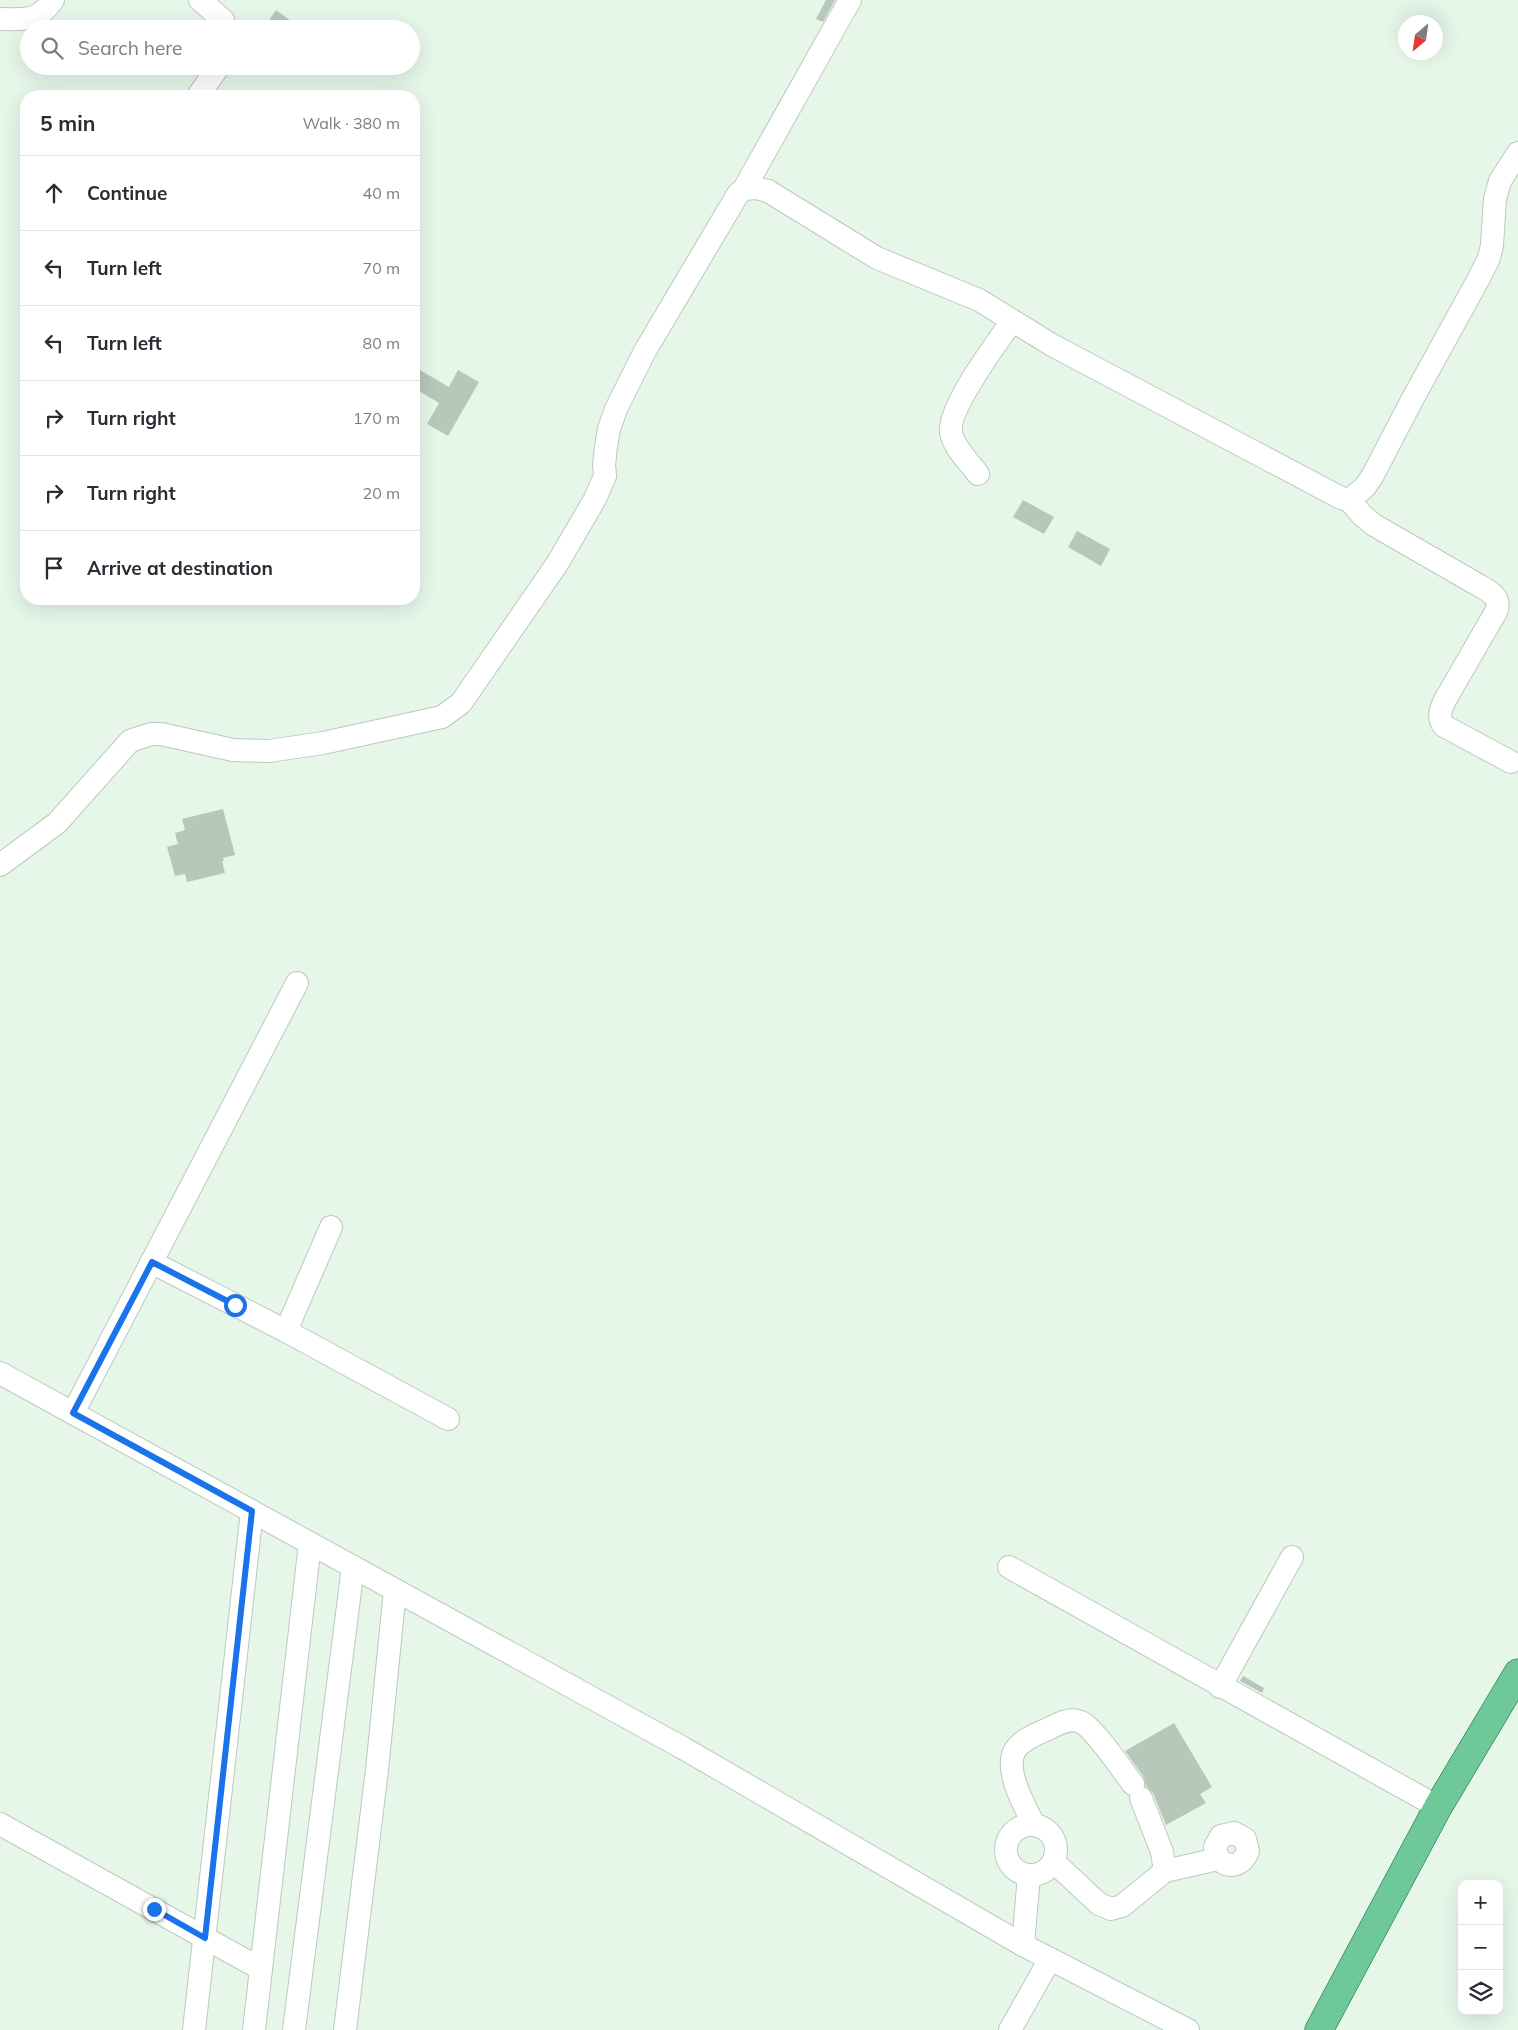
<!DOCTYPE html>
<meta charset="utf-8">
<style>
body{margin:0;font-family:Mulish,sans-serif;background:#f7f7f7;color:#2b2b33}
.controls{position:absolute;right:15px;bottom:15px;display:grid;overflow:hidden;border-radius:10px;box-shadow:0 5px 20px #0002}
.controls button{width:45px;height:45px;display:grid;place-items:center;padding:0;border:0;border-bottom:1px solid #e1e1e2;background:#fff;color:#2b2b33;font:25px sans-serif}
.compass{position:absolute;left:1398px;top:15px;width:45px;height:45px;border-radius:50%;background:#fff;box-shadow:0 5px 20px #0002;rotate:209deg}
.stop{position:absolute;width:15px;height:15px;margin:-11px;border:4px solid #1a73e8;border-radius:50%;background:#fff}
.stop.end{background:#1a73e8;border-color:#fff;box-shadow:0 1px 5px #0008}
.list{margin:0;padding:0;list-style:none}
h2{display:flex;justify-content:space-between;align-items:center;height:65px;margin:0;padding:0 20px;font-size:21px}
h2 small{font-size:16px;font-weight:400;color:#7c7c81}
.list li{display:grid;grid-template-columns:32px 1fr auto;gap:15px;align-items:center;box-sizing:border-box;height:75px;padding:0 20px;border-top:1px solid #e1e1e2}
.list b{display:block;font-size:19px;white-space:nowrap}
.list em{font-size:16px;font-style:normal;color:#7c7c81}
.icon{flex:none;width:28px;height:28px;fill:none;stroke:currentColor;stroke-width:2;stroke-linecap:round;stroke-linejoin:round}
.map{position:relative;flex:none;width:1518px;height:2030px;overflow:hidden}
.search{position:absolute;background:#fff;box-shadow:0 5px 20px #0002;left:20px;top:20px;width:400px;height:55px;display:flex;align-items:center;gap:12px;box-sizing:border-box;padding:0 18px;border-radius:28px;color:#7c7c81;font-size:19px}
.panel{position:absolute;background:#fff;box-shadow:0 5px 20px #0002;left:20px;top:90px;width:400px;height:515px;border-radius:20px}
.map>svg:first-child{display:block}
</style>
<div class="map">
<svg width="1518" height="2030" viewBox="0 0 1518 2030">
<rect width="100%" height="100%" fill="#e6f7ea"/>
<g fill="#b7c8bb">
<path d="M 826,0 L 835,0 L 823,22 L 816,19 Z"/>
<path d="M 276,10 L 302,29 L 263,29 Z"/>
<path d="M 420,370 L 449,387 L 458,370 L 479,382 L 448,436 L 427,424 L 439,403 L 414,388 L 414,381 Z"/>
<path d="M 1023,500 L 1054,517 L 1044,534 L 1013,517 Z"/>
<path d="M 1077,531 L 1110,549 L 1101,566 L 1068,547 Z"/>
<path d="M 223,809 L 235,855 L 223,858 L 224,861 L 222,861 L 225,873 L 187,882 L 185,874 L 175,876 L 167,847 L 178,844 L 175,833 L 185,830 L 182,819 Z"/>
<path d="M 1243,1676 L 1264,1688 L 1262,1693 L 1240,1681 Z"/>
<path d="M 1174,1723 L 1212,1787 L 1200,1794 L 1206,1803 L 1166,1825 L 1153,1793 L 1146,1786 L 1143,1776 L 1125,1751 Z"/>
</g>
<g fill="none" stroke-linecap="round" stroke-linejoin="round">
<g stroke="#bacabd" stroke-width="24">
<g id="minor">
<path d="M 200,0 L 223,20 L 225,29"/>
<path d="M 0,19 C 25,19 37,23 53,0"/>
<path d="M 198,96 L 219,66"/>
<path d="M 744,189 L 756,188 L 768,191 L 877,258 L 979,300 L 1052,345 L 1341,498 L 1349,500 L 1365,487 L 1373,475 L 1412,400 L 1478,280 L 1489,258 L 1492,245 L 1495,199 L 1500,181 L 1518,153"/>
<path d="M 978,474 C 969,462 953,447 951,432 C 948,407 997,343 1012,321"/>
<path d="M 1349,500 L 1362,515 L 1374,525 L 1480,586 C 1491,592 1500,597 1497,610 L 1445,700 C 1441,709 1437,717 1444,726 L 1511,762"/>
<path d="M 0,865 L 57,823 L 130,741 L 151,734 L 161,734 L 233,750 L 269,751 L 323,743 L 442,717 L 461,703 L 557,564 L 595,499 L 605,476 L 604,465 L 606,447 L 609,429 L 616,409 L 645,351 L 738,194 L 744,189 L 850,0"/>
<path d="M 151,1262 L 286,1331 L 448,1419"/>
<path d="M 286,1331 L 331,1227"/>
<path d="M 0,1373 L 683,1748 L 1023,1945 L 1188,2030"/>
<path d="M 73,1413 L 297,983"/>
<path d="M 1009,1567 L 1438,1807"/>
<path d="M 1220,1687 L 1292,1557"/>
<path d="M 1141,1798 L 1162,1852 L 1165,1871"/>
<path d="M 0,1824 L 261,1969"/>
<path d="M 1034,1825 C 1025,1807 1005,1772 1014,1752 C 1020,1740 1037,1734 1048,1729 C 1058,1724 1070,1717 1081,1722 C 1095,1729 1122,1770 1133,1784"/>
<circle cx="1031" cy="1850" r="25"/>
<path d="M 1054,1862 L 1099,1904 L 1111,1909 L 1122,1906 L 1165,1871 L 1218,1859 L 1215,1847 L 1221,1836 L 1234,1833 L 1245,1839 L 1248,1851 C 1242,1866 1230,1869 1218,1859"/>
<path d="M 1023,1945 L 1029,1875"/>
<path d="M 194,2030 L 252,1511"/>
<path d="M 254,2030 L 310,1543"/>
<path d="M 294,2030 L 353,1567"/>
<path d="M 345,2030 L 377,1770 L 395,1590"/>
<path d="M 1010,2030 L 1050,1959"/>
</g>
</g>
<g stroke="#0c703b" stroke-width="29">
<path id="major" d="M 1319,2030 L 1438,1807 L 1518,1673"/>
</g>
<use href="#minor" stroke="#fff" stroke-width="22"/>
<use href="#major" stroke="#6ec899" stroke-width="28"/>
</g>
<g fill="none" stroke-linecap="round" stroke-linejoin="round">
<path stroke="#1a73e8" stroke-width="6" d="M 154,1909 L 205,1938 L 252,1511 L 73,1413 L 152,1262 L 235,1305"/>
</g>
</svg>
<div class="controls">
<button>+</button>
<button>−</button>
<button><svg class="icon" aria-label="layers" viewBox="0 0 24 24"><path d="M12 4l9 5-9 5-9-5zM3 14l9 5 9-5"/></svg></button>
</div>
<svg class="compass" viewBox="-18 -18 36 36"><path d="M0-13l5 13h-10z" fill="#e53935"/><path d="M0 13l5-13h-10z" fill="#7c7c81"/></svg>
<div class="stop" style="left:235px;top:1305px"></div>
<div class="stop end" style="left:154px;top:1909px"></div>
<div class="search"><svg class="icon" aria-label="search" viewBox="0 0 24 24"><circle cx="10" cy="10" r="6"/><path d="M15 15l6 6"/></svg>Search here</div>
<section class="panel">
<h2>5 min<small>Walk · 380 m</small></h2>
<ul class="list">
<li><svg class="icon" aria-label="ahead" viewBox="0 0 24 24"><path d="M12 20V5M6 11l6-6 6 6"/></svg><div><b>Continue</b></div><em>40 m</em></li>
<li><svg class="icon" aria-label="left" viewBox="0 0 24 24"><path d="M17 20v-9H6M10 6l-5 5 5 5"/></svg><div><b>Turn left</b></div><em>70 m</em></li>
<li><svg class="icon" aria-label="left" viewBox="0 0 24 24"><path d="M17 20v-9H6M10 6l-5 5 5 5"/></svg><div><b>Turn left</b></div><em>80 m</em></li>
<li><svg class="icon" aria-label="right" viewBox="0 0 24 24"><path d="M7 20v-9h11M14 6l5 5-5 5"/></svg><div><b>Turn right</b></div><em>170 m</em></li>
<li><svg class="icon" aria-label="right" viewBox="0 0 24 24"><path d="M7 20v-9h11M14 6l5 5-5 5"/></svg><div><b>Turn right</b></div><em>20 m</em></li>
<li><svg class="icon" aria-label="arrive" viewBox="0 0 24 24"><path d="M6 21V4h12l-3 4 3 4H6"/></svg><div><b>Arrive at destination</b></div></li>
</ul>
</section>
</div>
